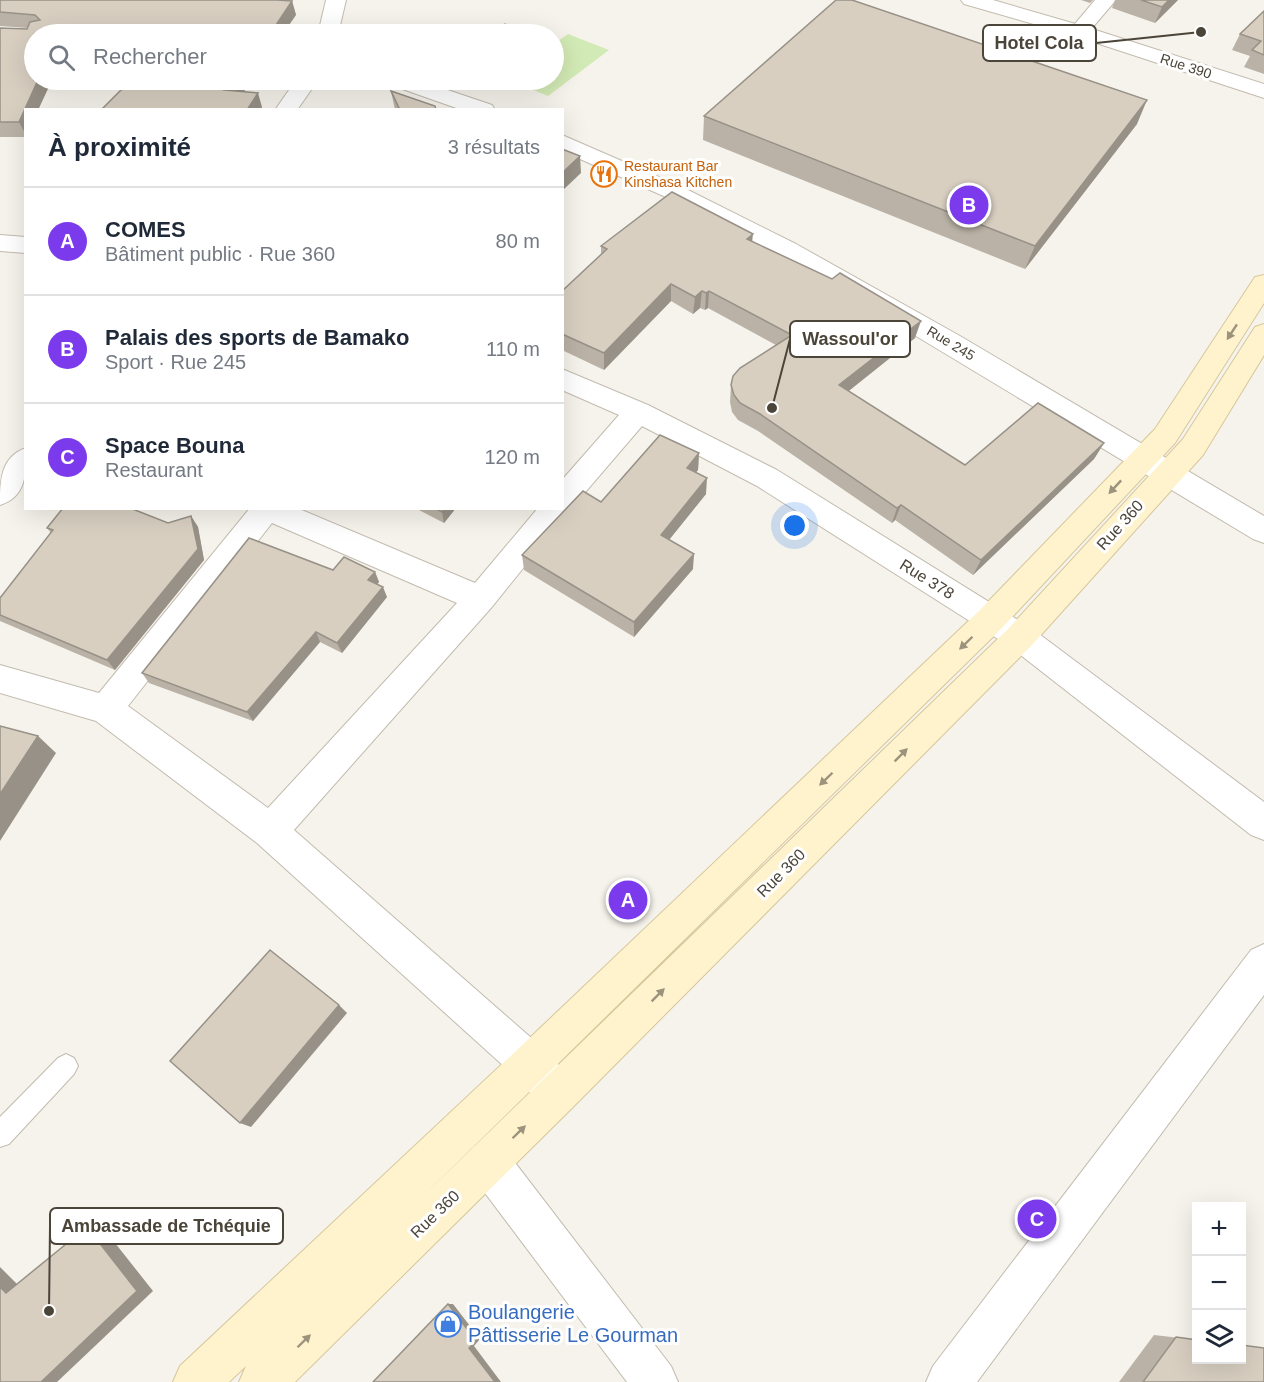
<!DOCTYPE html>
<html lang="fr">
<meta charset="utf-8">
<style>
body{margin:0;font-family:Helvetica,sans-serif;background:#f2f2f3;color:#1f2937}
.controls{position:absolute;right:18px;bottom:18px;display:grid;overflow:hidden;border-radius:0px;box-shadow:0 6px 24px #0002}
.controls button{width:54px;height:54px;display:grid;place-items:center;padding:0;border:0;border-bottom:2px solid #e0e1e3;background:#fff;color:#1f2937;font:30px sans-serif}
.you{position:absolute;left:795px;top:526px;width:21px;height:21px;margin:-15px;border:4px solid #fff;border-radius:50%;background:#1a73e8;box-shadow:0 0 0 9px #1a73e833}
.badge{display:grid;place-items:center;width:39px;height:39px;border-radius:50%;background:#7c3aed;color:#fff;font-size:20px;font-weight:700}
.pin{position:absolute;translate:-50% -50%;border:3px solid #fff;box-shadow:0 2px 6px #0006}
.list{margin:0;padding:0;list-style:none}
h2{display:flex;justify-content:space-between;align-items:center;height:78px;margin:0;padding:0 24px;font-size:26px}
h2 small{font-size:20px;font-weight:400;color:#747a83}
.list li{display:grid;grid-template-columns:39px 1fr auto;gap:18px;align-items:center;box-sizing:border-box;height:108px;padding:0 24px;border-top:2px solid #e0e1e3}
.list b{display:block;font-size:22px;white-space:nowrap}
.list p{margin:0;font-size:20px;white-space:nowrap;color:#747a83}
.list em{font-size:20px;font-style:normal;color:#747a83}
.icon{flex:none;width:33px;height:33px;fill:none;stroke:currentColor;stroke-width:2;stroke-linecap:round;stroke-linejoin:round}
.map{position:relative;flex:none;width:1264px;height:1382px;overflow:hidden}
.search{position:absolute;background:#fff;box-shadow:0 6px 24px #0002;left:24px;top:24px;width:540px;height:66px;display:flex;align-items:center;gap:15px;box-sizing:border-box;padding:0 21px;border-radius:33px;color:#747a83;font-size:22px}
.panel{position:absolute;background:#fff;box-shadow:0 6px 24px #0002;left:24px;top:108px;width:540px;height:402px;border-radius:0px}
.map>svg:first-child{display:block}
</style>
<div class="map">
<svg width="1264" height="1382" viewBox="0 0 1264 1382">
<rect width="100%" height="100%" fill="#f6f3ec"/>
<path fill="#d2eab5" d="M 568,34 L 609,50 L 548,96 L 509,80 L 554,80 L 554,44 Z"/>
<g fill="none" stroke-linecap="round" stroke-linejoin="round">
<g stroke="#c2bbae" stroke-width="2">
<g id="service">
<path d="M 505,24 L 511,28 L 503,34 L 490,34 Z"/>
<path d="M 433,80 L 446,80 L 433,92 L 423,92 L 422,89 Z"/>
<path d="M 66,1054 L 74,1058 L 78,1066 L 74,1074 L 9,1144 L 0,1147 L 0,1117 L 58,1058 Z"/>
</g>
</g>
<g stroke="#c2bbae" stroke-width="2">
<g id="minor">
<path d="M 326,0 L 346,0 L 338,34 L 318,34 Z"/>
<path d="M 1095,0 L 1116,0 L 1086,35 L 1079,37 L 1072,35 L 1069,31 Z"/>
<path d="M 296,80 L 318,80 L 297,110 L 275,110 Z"/>
<path d="M 388,80 L 418,80 L 492,105 L 495,110 L 462,110 L 391,85 Z"/>
<path d="M 562,135 L 684,188 L 796,244 L 960,336 L 1264,516 L 1264,543 L 1253,539 L 833,286 L 668,198 L 562,151 Z"/>
<path d="M 0,235 L 26,237 L 26,253 L 0,251 Z"/>
<path d="M 562,369 L 648,405 L 777,470 L 1031,628 L 1264,802 L 1264,840 L 1251,835 L 1009,646 L 757,486 L 642,426 L 570,510 L 491,608 L 294,830 L 545,1050 L 572,1080 L 578,1094 L 572,1108 L 558,1114 L 544,1108 L 517,1078 L 257,843 L 96,721 L 0,693 L 0,665 L 99,693 L 250,508 L 297,508 L 475,583 L 538,508 L 562,508 L 562,480 L 619,415 L 562,390 ZM 272,523 L 457,603 L 268,808 L 128,706 Z"/>
<path d="M 26,448 C 26,472 27,497 0,505 C 0,482 0,457 26,448 Z"/>
<path d="M 1264,944 L 1264,995 L 977,1382 L 926,1382 L 933,1366 L 1251,950 Z"/>
<path d="M 488,1141 L 503,1147 L 671,1366 L 678,1382 L 627,1382 L 473,1177 L 467,1162 L 473,1147 Z"/>
</g>
</g>
<g stroke="#c2bbae" stroke-width="2">
<path id="tertiary" d="M 961,0 L 993,0 L 1086,27 L 1264,84 L 1264,98 L 1072,35 L 964,4 Z"/>
</g>
<g stroke="#d6c79b" stroke-width="2">
<path id="secondary" d="M 1264,275 L 1264,303 L 1175,443 L 1001,629 L 421,1198 L 1009,628 L 1183,439 L 1255,327 L 1264,324 L 1264,355 L 1203,455 L 1031,646 L 572,1108 L 295,1382 L 239,1382 L 246,1366 L 229,1382 L 173,1382 L 180,1366 L 517,1050 L 979,611 L 1155,429 L 1255,277 Z"/>
</g>
<use href="#service" fill="#fff" fill-rule="evenodd"/>
<use href="#minor" fill="#fff" fill-rule="evenodd"/>
<use href="#tertiary" fill="#fff" fill-rule="evenodd"/>
<use href="#secondary" fill="#fff3cd" fill-rule="evenodd"/>
</g>
<g fill="#bab2a6">
<path d="M 0,0 L 292,1 L 296,15 L 34,34 L 34,80 L 52,80 L 38,110 L 26,110 L 26,137 L 0,137 L 0,28 L 27,29 L 28,28 L 0,26 Z"/>
<path d="M 1081,0 L 1093,0 L 1090,3 Z"/>
<path d="M 1115,0 L 1178,0 L 1155,23 L 1112,8 Z"/>
<path d="M 1264,11 L 1264,74 L 1244,67 L 1250,56 L 1232,50 L 1240,34 Z"/>
<path d="M 391,91 L 436,110 L 395,110 Z"/>
<path d="M 704,116 L 1137,124 L 1025,269 L 703,140 Z"/>
<path d="M 752,242 L 915,338 L 848,391 L 965,465 L 1104,443 L 1094,459 L 973,575 L 895,520 L 892,523 L 758,431 L 738,420 L 732,412 L 730,402 L 731,385 L 776,345 L 708,308 L 705,310 L 700,308 L 693,314 L 671,301 L 604,370 L 562,350 L 562,291 L 601,255 L 601,246 Z"/>
<path d="M 699,453 L 698,470 L 696,472 L 706,494 L 669,540 L 693,569 L 634,637 L 524,570 L 522,555 Z"/>
<path d="M 415,508 L 456,508 L 444,523 Z"/>
<path d="M 191,516 L 198,527 L 204,560 L 115,670 L 0,621 L 0,598 L 51,533 L 47,528 L 168,523 Z"/>
<path d="M 375,572 L 379,582 L 377,584 L 387,597 L 342,653 L 320,642 L 253,721 L 149,683 L 142,673 Z"/>
<path d="M 1154,1335 L 1197,1340 L 1264,1382 L 1119,1382 Z"/>
</g>
<g fill="#979187">
<path d="M 1169,0 L 1178,0 L 1155,23 L 1162,7 Z"/>
<path d="M 292,1 L 296,15 L 283,34 L 270,34 Z"/>
<path d="M 38,80 L 52,80 L 38,110 L 26,110 L 26,135 L 19,122 Z"/>
<path d="M 236,80 L 254,80 L 250,86 L 229,104 L 224,90 Z"/>
<path d="M 258,93 L 262,107 L 261,110 L 247,110 Z"/>
<path d="M 1147,100 L 1137,124 L 1025,269 L 1035,246 Z"/>
<path d="M 580,156 L 581,173 L 562,191 L 562,173 Z"/>
<path d="M 753,234 L 751,251 L 747,239 Z"/>
<path d="M 671,284 L 671,301 L 604,370 L 604,353 Z"/>
<path d="M 702,291 L 700,308 L 693,314 L 695,297 Z"/>
<path d="M 709,291 L 708,308 L 705,310 L 706,293 Z"/>
<path d="M 921,321 L 915,338 L 835,402 L 839,385 Z"/>
<path d="M 1104,443 L 1094,459 L 973,575 L 981,560 Z"/>
<path d="M 699,453 L 698,470 L 686,485 L 687,468 Z"/>
<path d="M 707,478 L 706,494 L 660,551 L 661,535 Z"/>
<path d="M 901,505 L 895,520 L 892,523 L 897,508 Z"/>
<path d="M 444,508 L 456,508 L 444,523 L 442,512 Z"/>
<path d="M 191,516 L 198,527 L 204,560 L 115,670 L 107,660 Z"/>
<path d="M 694,554 L 693,569 L 634,637 L 634,622 Z"/>
<path d="M 375,572 L 379,582 L 372,591 L 368,580 Z"/>
<path d="M 383,587 L 387,597 L 342,653 L 337,643 Z"/>
<path d="M 316,632 L 320,642 L 253,721 L 247,712 Z"/>
<path d="M 38,736 L 56,753 L 0,841 L 0,794 Z"/>
<path d="M 339,1005 L 347,1013 L 251,1127 L 240,1123 Z"/>
<path d="M 87,1227 L 104,1229 L 153,1291 L 57,1382 L 41,1382 Z"/>
<path d="M 0,1267 L 26,1293 L 6,1293 L 0,1287 Z"/>
<path d="M 448,1304 L 453,1304 L 480,1339 L 474,1346 L 501,1382 L 495,1382 L 469,1348 Z"/>
</g>
<g fill="#d8cfc1" stroke="#979187" stroke-width="1.5">
<path d="M 0,0 L 277,0 L 292,1 L 270,34 L 34,34 L 34,80 L 38,80 L 19,122 L 0,122 L 0,28 L 27,29 L 30,22 L 40,20 L 35,15 L 0,12 Z"/>
<path d="M 836,0 L 852,0 L 1147,100 L 1035,246 L 704,116 Z"/>
<path d="M 1141,0 L 1169,0 L 1162,7 Z"/>
<path d="M 1264,11 L 1264,55 L 1252,50 L 1261,41 L 1240,34 Z"/>
<path d="M 131,80 L 236,80 L 224,90 L 258,93 L 247,110 L 101,110 Z"/>
<path d="M 391,91 L 435,106 L 436,110 L 400,110 Z"/>
<path d="M 562,149 L 580,156 L 562,173 Z"/>
<path d="M 672,192 L 753,234 L 747,239 L 832,279 L 840,273 L 921,321 L 839,385 L 965,465 L 1038,403 L 1104,443 L 981,560 L 901,505 L 897,508 L 760,414 L 740,403 L 734,395 L 731,385 L 733,376 L 740,368 L 792,335 L 709,291 L 706,293 L 702,291 L 695,297 L 671,284 L 604,353 L 562,334 L 562,291 L 607,249 L 601,246 Z"/>
<path d="M 660,435 L 699,453 L 687,468 L 707,478 L 661,535 L 694,554 L 634,622 L 522,555 L 583,491 L 601,502 Z"/>
<path d="M 63,508 L 130,508 L 168,523 L 191,516 L 198,549 L 107,660 L 0,615 L 0,598 L 53,530 L 47,528 Z"/>
<path d="M 435,508 L 444,508 L 442,512 Z"/>
<path d="M 249,538 L 333,570 L 344,557 L 375,572 L 368,580 L 383,587 L 337,643 L 316,632 L 247,712 L 142,673 Z"/>
<path d="M 0,726 L 38,736 L 0,794 Z"/>
<path d="M 270,950 L 339,1005 L 240,1123 L 170,1061 Z"/>
<path d="M 87,1227 L 137,1291 L 41,1382 L 0,1382 L 0,1287 L 6,1293 Z"/>
<path d="M 448,1304 L 476,1341 L 469,1348 L 495,1382 L 373,1382 Z"/>
<path d="M 1176,1337 L 1197,1340 L 1197,1359 L 1242,1359 L 1242,1345 L 1264,1348 L 1264,1382 L 1143,1382 Z"/>
</g>
<defs><path id="oneway-solid" d="M-6-.8H1V-3.2L6.5 0L1 3.2V.8H-6Z" transform="scale(1.5)"/></defs>
<g fill="#9c937c">
<use href="#oneway-solid" transform="translate(1232 332) rotate(123)"/>
<use href="#oneway-solid" transform="translate(1115 487) rotate(133)"/>
<use href="#oneway-solid" transform="translate(966 643) rotate(136)"/>
<use href="#oneway-solid" transform="translate(901 755) rotate(-45)"/>
<use href="#oneway-solid" transform="translate(826 779) rotate(136)"/>
<use href="#oneway-solid" transform="translate(658 995) rotate(-45)"/>
<use href="#oneway-solid" transform="translate(519 1132) rotate(-44)"/>
<use href="#oneway-solid" transform="translate(304 1341) rotate(-44)"/>
</g>
<defs>
<g id="restaurant-ring" transform="scale(1.35)"><circle r="9.5" fill="#fff" stroke="#e8710a" stroke-width="1.5"/><path d="M-5-6h1v4h1v-4h1v4h1v-4h1v5L-1.5 .5V6h-2V.5L-5-1ZM5-6V6H3V1.5H1.5Q1.5-4 5-6Z" fill="#e8710a"/></g>
<g id="shop-ring" transform="scale(1.35)"><circle r="9.5" fill="#fff" stroke="#3f7fe0" stroke-width="1.5"/><path d="M-5-2.5h2.3a2.7 3.5 0 0 1 5.4 0H5L5.5 6h-11ZM-1.5-2.5h3a1.5 2.3 0 0 0-3 0Z" fill="#3f7fe0"/></g>
</defs>
<g fill-rule="evenodd">
<use href="#restaurant-ring" x="604" y="174"/>
<use href="#shop-ring" x="448" y="1324"/>
</g>
<g text-anchor="middle" dominant-baseline="central" stroke-width="6" stroke-linejoin="round" paint-order="stroke">
<g font-size="14" fill="#4b4439" stroke="#fff">
<text transform="translate(1186 66) rotate(18)">Rue 390</text>
<text transform="translate(951 343) rotate(31)">Rue 245</text>
</g>
<g font-size="14" fill="#c56008" stroke="#fff" text-anchor="start">
<text x="624" y="166">Restaurant Bar<tspan x="624" dy="16">Kinshasa Kitchen</tspan></text>
</g>
<g font-size="16" fill="#4b4439" stroke="#fff">
<text transform="translate(1120 525) rotate(-48)">Rue 360</text>
<text transform="translate(927 579) rotate(32)">Rue 378</text>
<text transform="translate(781 873) rotate(-45)">Rue 360</text>
<text transform="translate(435 1214) rotate(-44)">Rue 360</text>
</g>
<g font-size="20" fill="#366cbe" stroke="#fff" text-anchor="start">
<text x="468" y="1312">Boulangerie<tspan x="468" dy="23">Pâttisserie Le Gourman</tspan></text>
</g>
</g>
<path fill="none" stroke="#4b4439" stroke-width="2" d="M1201 32L1096 43M772 408L790 339M49 1311L50 1226"/>
<g fill="#4b4439" stroke="#fff" stroke-width="2">
<circle cx="1201" cy="32" r="6"/>
<circle cx="772" cy="408" r="6"/>
<circle cx="49" cy="1311" r="6"/>
</g>
<g fill="#fff" stroke="#4b4439" stroke-width="2">
<rect x="983" y="25" width="113" height="36" rx="6"/>
<rect x="790" y="321" width="120" height="36" rx="6"/>
<rect x="50" y="1208" width="233" height="36" rx="6"/>
</g>
<g font-size="18" text-anchor="middle" font-weight="bold" fill="#4b4439">
<text x="1039" y="49">Hotel Cola</text>
<text x="850" y="345">Wassoul'or</text>
<text x="166" y="1232">Ambassade de Tchéquie</text>
</g>
</svg>
<div class="controls">
<button>+</button>
<button>−</button>
<button><svg class="icon" aria-label="layers" viewBox="0 0 24 24"><path d="M12 4l9 5-9 5-9-5zM3 14l9 5 9-5"/></svg></button>
</div>
<div class="you"></div>
<div class="pin badge" style="left:628px;top:900px">A</div>
<div class="pin badge" style="left:969px;top:205px">B</div>
<div class="pin badge" style="left:1037px;top:1219px">C</div>
<div class="search"><svg class="icon" aria-label="search" viewBox="0 0 24 24"><circle cx="10" cy="10" r="6"/><path d="M15 15l6 6"/></svg>Rechercher</div>
<section class="panel">
<h2>À proximité<small>3 résultats</small></h2>
<ul class="list">
<li><span class="badge">A</span><div><b>COMES</b><p>Bâtiment public · Rue 360</p></div><em>80 m</em></li>
<li><span class="badge">B</span><div><b>Palais des sports de Bamako</b><p>Sport · Rue 245</p></div><em>110 m</em></li>
<li><span class="badge">C</span><div><b>Space Bouna</b><p>Restaurant</p></div><em>120 m</em></li>
</ul>
</section>
</div>
